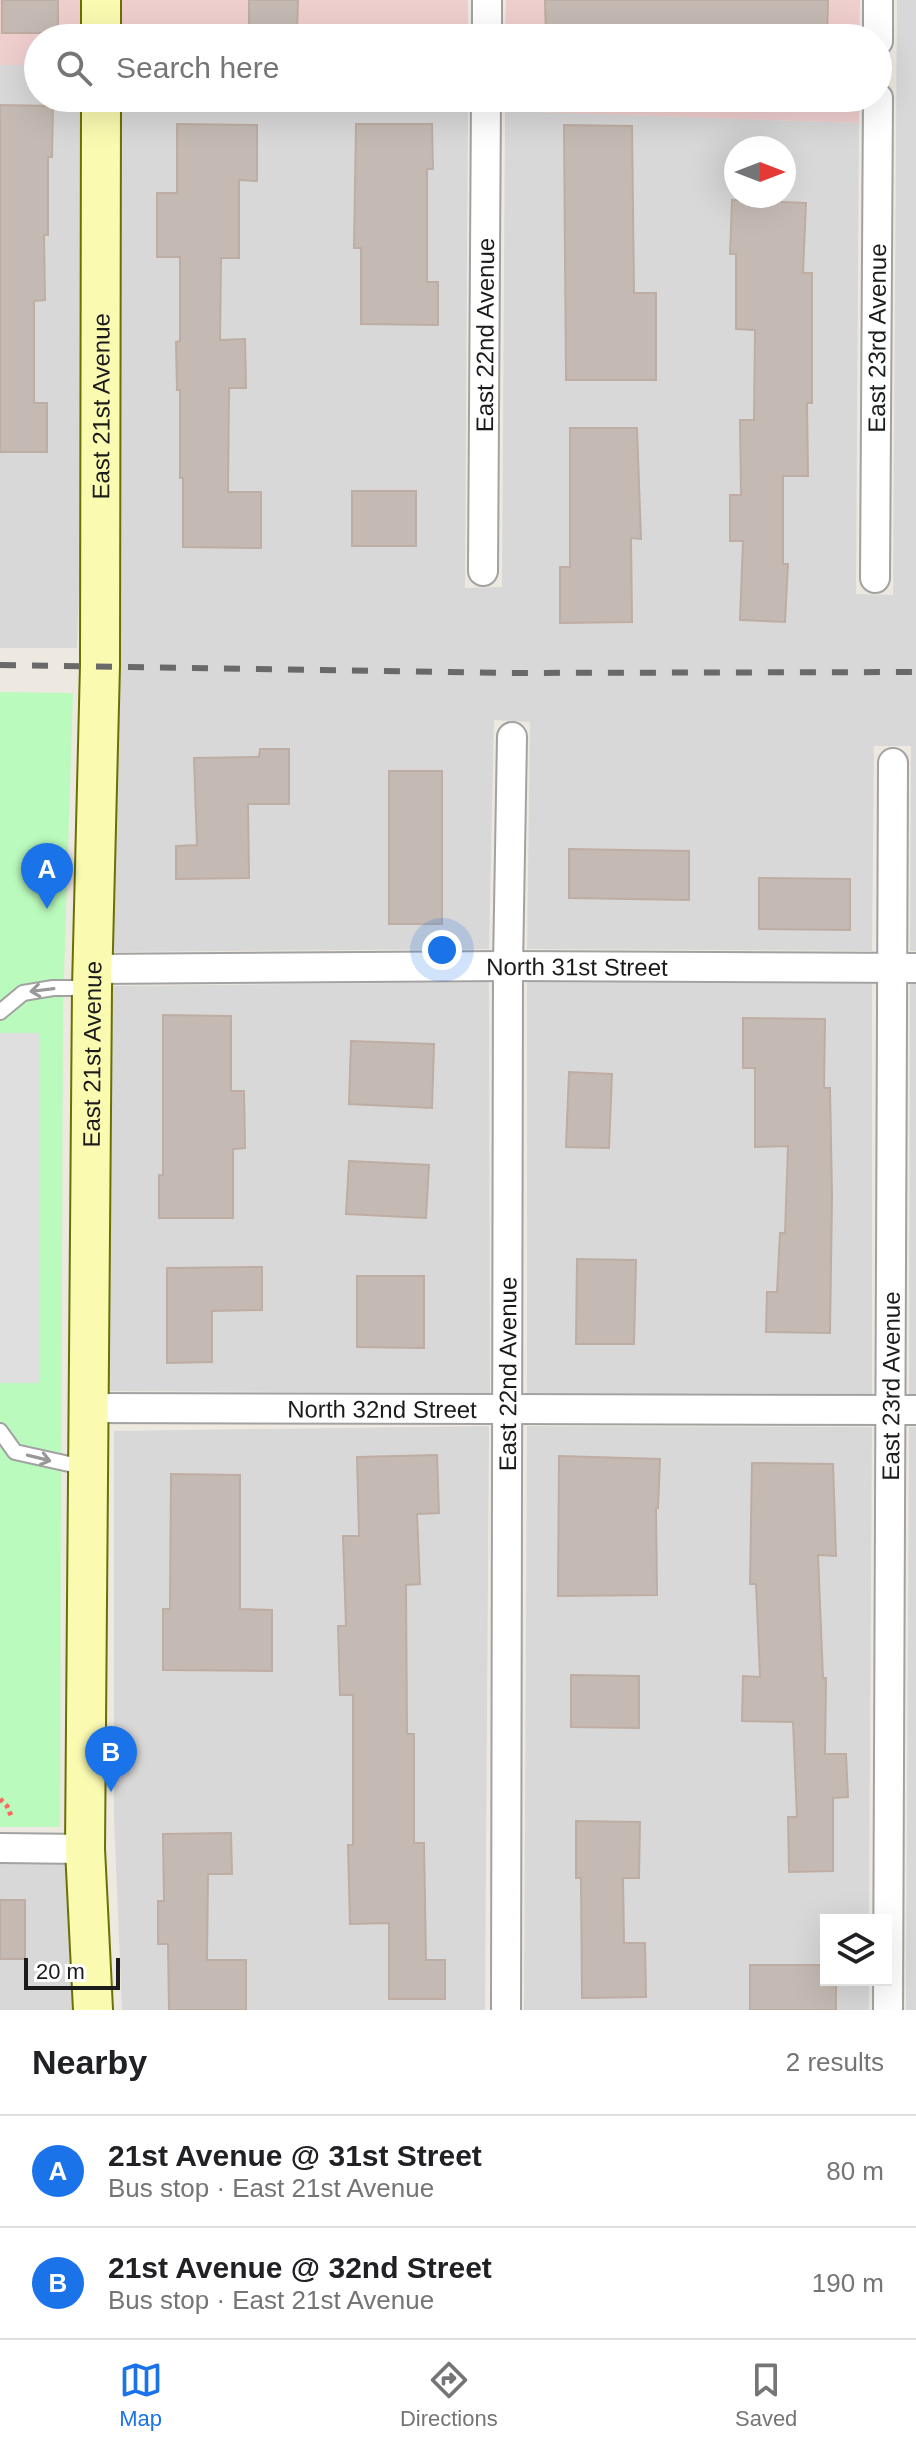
<!DOCTYPE html>
<meta charset="utf-8">
<style>
body{margin:0;font-family:Helvetica,sans-serif;background:#f2f2f2;color:#202124}
.controls{position:absolute;right:24px;bottom:24px;display:grid;overflow:hidden;border-radius:0px;box-shadow:0 8px 32px #0002}
.controls button{width:72px;height:72px;display:grid;place-items:center;padding:0;border:0;border-bottom:2px solid #e0e0e0;background:#fff;color:#202124;font:40px sans-serif}
.compass{position:absolute;left:724px;top:136px;width:72px;height:72px;border-radius:50%;background:#fff;box-shadow:0 8px 32px #0002;rotate:90deg}
.scale{position:absolute;left:24px;bottom:20px;width:96px;box-sizing:border-box;padding-left:8px;border:4px solid #1b1b1b;border-top:0;font-size:22px;line-height:28px;white-space:nowrap;color:#1b1b1b;-webkit-text-stroke:6px #fff;paint-order:stroke}
.you{position:absolute;left:442px;top:950px;width:28px;height:28px;margin:-20px;border:6px solid #fff;border-radius:50%;background:#1a73e8;box-shadow:0 0 0 12px #1a73e833}
.badge{display:grid;place-items:center;width:52px;height:52px;border-radius:50%;background:#1a73e8;color:#fff;font-size:26px;font-weight:700}
.pin{position:absolute;translate:-50% -66px;filter:drop-shadow(0 2px 4px #0008)}
.pin::after{content:'';position:absolute;top:42px;width:28px;height:24px;background:inherit;clip-path:polygon(0 0,100% 0,50% 100%)}
.list{margin:0;padding:0;list-style:none}
h2{display:flex;justify-content:space-between;align-items:center;height:104px;margin:0;padding:0 32px;font-size:34px}
h2 small{font-size:26px;font-weight:400;color:#757577}
.list li{display:grid;grid-template-columns:52px 1fr auto;gap:24px;align-items:center;box-sizing:border-box;height:112px;padding:0 32px;border-top:2px solid #e0e0e0}
.list b{display:block;font-size:30px;white-space:nowrap}
.list p{margin:0;font-size:26px;white-space:nowrap;color:#757577}
.list em{font-size:26px;font-style:normal;color:#757577}
.icon{flex:none;width:44px;height:44px;fill:none;stroke:currentColor;stroke-width:2;stroke-linecap:round;stroke-linejoin:round}
.map{position:relative;flex:none;width:916px;height:2010px;overflow:hidden}
.search{position:absolute;background:#fff;box-shadow:0 8px 32px #0002;left:24px;right:24px;top:24px;height:88px;display:flex;align-items:center;gap:20px;box-sizing:border-box;padding:0 28px;border-radius:44px;color:#757577;font-size:30px}
.sheet{height:328px;background:#fff}
nav{display:flex;justify-content:space-around;align-items:center;box-sizing:border-box;height:112px;border-top:2px solid #e0e0e0;background:#fff;font-size:22px;color:#757577}
nav a{display:grid;justify-items:center;gap:4px}
nav .on{color:#1a73e8}
.map>svg:first-child{display:block}
</style>
<div class="map">
<svg width="916" height="2010" viewBox="0 0 916 2010">
<rect width="100%" height="100%" fill="#ede8e0"/>
<g fill="#d9d8d8" fill-rule="evenodd">
<path d="M 897,0 L 916,0 L 916,951 L 910,951 L 911,746 L 874,746 L 872,951 L 527,949 L 530,722 L 494,720 L 489,949 L 112,952 L 120,98 L 468,110 L 465,588 L 502,587 L 505,111 L 859,123 L 856,594 L 893,595 ZM 736,148 L 784,148 L 784,196 L 736,196 Z"/>
<path d="M 0,65 L 38,65 L 38,98 L 96,98 L 77,648 L 0,648 Z"/>
<path d="M 489,982 L 490,1393 L 106,1391 L 111,986 Z"/>
<path d="M 527,982 L 872,984 L 872,1394 L 527,1393 Z"/>
<path d="M 910,984 L 916,984 L 916,1394 L 909,1394 Z"/>
<path d="M 489,1426 L 485,2010 L 122,2010 L 114,1817 L 114,1431 Z"/>
<path d="M 527,1426 L 872,1427 L 869,1920 L 826,1920 L 826,1980 L 869,1980 L 869,2010 L 524,2010 Z"/>
<path d="M 909,1427 L 916,1427 L 916,2010 L 906,2010 Z"/>
<path d="M 0,1858 L 79,1859 L 79,2010 L 0,2010 Z"/>
</g>
<g fill="#efcece">
<path d="M 0,0 L 100,0 L 98,38 L 38,38 L 38,65 L 0,65 Z"/>
<rect x="120" y="0" width="348" height="38"/>
<path d="M 506,0 L 860,0 L 859,38 L 505,38 Z"/>
<path d="M 120,98 L 468,98 L 468,110 Z"/>
<path d="M 505,98 L 859,98 L 859,123 L 505,111 Z"/>
</g>
<path fill="#bafabc" d="M 0,692 L 73,693 L 63,1008 L 60,1827 L 0,1827 Z"/>
<rect fill="#dfdfdf" x="0" y="1033" width="39" height="350"/>
<g fill="#c4bab3" stroke="#beada2" stroke-width="2">
<rect x="2" y="0" width="56" height="33"/>
<path d="M 249,0 L 298,0 L 297,31 L 249,30 Z"/>
<path d="M 545,0 L 828,0 L 827,38 L 546,38 Z"/>
<path d="M 0,105 L 53,106 L 52,157 L 48,157 L 48,235 L 44,235 L 45,300 L 34,301 L 34,403 L 47,403 L 47,452 L 0,452 Z"/>
<path d="M 177,124 L 257,125 L 257,181 L 239,180 L 239,258 L 221,258 L 220,340 L 245,339 L 246,388 L 229,388 L 228,492 L 261,492 L 261,548 L 183,547 L 183,478 L 180,478 L 180,390 L 177,390 L 176,342 L 180,341 L 180,257 L 157,257 L 157,193 L 177,193 Z"/>
<path d="M 356,124 L 432,124 L 433,169 L 427,169 L 427,282 L 438,282 L 438,325 L 361,324 L 361,248 L 354,248 Z"/>
<path d="M 564,125 L 632,126 L 634,293 L 656,293 L 656,380 L 566,380 Z"/>
<path d="M 732,200 L 806,203 L 803,273 L 812,273 L 812,403 L 807,403 L 808,476 L 783,476 L 783,564 L 788,564 L 785,622 L 740,620 L 743,541 L 730,541 L 730,495 L 741,495 L 740,420 L 754,420 L 755,330 L 736,329 L 736,254 L 730,254 Z"/>
<path d="M 570,428 L 637,428 L 641,539 L 631,538 L 632,622 L 560,623 L 560,567 L 570,567 Z"/>
<rect x="352" y="491" width="64" height="55"/>
<path d="M 260,749 L 289,749 L 289,804 L 248,804 L 249,878 L 176,879 L 176,846 L 197,845 L 194,758 L 259,757 Z"/>
<rect x="389" y="771" width="53" height="153"/>
<path d="M 569,849 L 689,851 L 689,900 L 569,898 Z"/>
<path d="M 759,878 L 850,879 L 850,930 L 759,929 Z"/>
<path d="M 163,1015 L 231,1016 L 231,1091 L 244,1091 L 245,1148 L 233,1149 L 233,1218 L 159,1218 L 159,1175 L 163,1175 Z"/>
<path d="M 743,1018 L 825,1019 L 824,1088 L 830,1088 L 832,1195 L 830,1333 L 766,1332 L 767,1292 L 777,1292 L 780,1233 L 785,1233 L 788,1146 L 755,1147 L 755,1068 L 743,1068 Z"/>
<path d="M 351,1041 L 434,1044 L 432,1108 L 349,1104 Z"/>
<path d="M 569,1072 L 612,1074 L 609,1148 L 566,1147 Z"/>
<path d="M 349,1161 L 429,1165 L 426,1218 L 346,1214 Z"/>
<path d="M 577,1259 L 636,1260 L 634,1344 L 576,1344 Z"/>
<path d="M 262,1267 L 262,1310 L 212,1311 L 212,1362 L 167,1363 L 167,1268 Z"/>
<path d="M 357,1276 L 424,1276 L 424,1348 L 357,1347 Z"/>
<path d="M 437,1455 L 439,1513 L 417,1514 L 420,1584 L 406,1585 L 407,1734 L 414,1734 L 414,1843 L 424,1843 L 426,1960 L 445,1960 L 445,1999 L 389,1999 L 389,1923 L 350,1924 L 348,1845 L 353,1845 L 353,1695 L 340,1695 L 338,1626 L 346,1626 L 343,1536 L 359,1536 L 357,1457 Z"/>
<path d="M 559,1456 L 660,1459 L 658,1508 L 656,1508 L 657,1595 L 558,1596 Z"/>
<path d="M 752,1463 L 833,1464 L 836,1556 L 818,1555 L 823,1678 L 826,1678 L 825,1754 L 846,1754 L 848,1797 L 833,1798 L 833,1871 L 789,1872 L 788,1817 L 797,1817 L 793,1722 L 742,1721 L 743,1676 L 760,1677 L 756,1584 L 750,1584 Z"/>
<path d="M 171,1474 L 240,1475 L 240,1609 L 272,1610 L 272,1671 L 163,1670 L 163,1609 L 170,1609 Z"/>
<path d="M 571,1675 L 639,1676 L 639,1728 L 571,1727 Z"/>
<path d="M 576,1821 L 640,1822 L 639,1878 L 623,1878 L 624,1943 L 645,1943 L 646,1997 L 582,1998 L 581,1878 L 576,1878 Z"/>
<path d="M 231,1833 L 232,1874 L 208,1874 L 207,1960 L 246,1960 L 246,2010 L 169,2010 L 168,1944 L 158,1944 L 158,1901 L 164,1901 L 163,1834 Z"/>
<rect x="0" y="1900" width="25" height="59"/>
<path d="M 750,1965 L 826,1965 L 826,1980 L 836,1980 L 836,2010 L 750,2010 Z"/>
</g>
<g fill="none" stroke-linecap="round" stroke-linejoin="round">
<g stroke="#a2a2a2" stroke-width="18">
<g id="lane">
<path d="M 0,1012 L 23,993 L 53,988 L 92,988"/>
<path d="M 0,1431 L 15,1452 L 87,1468"/>
</g>
</g>
<g stroke="#a2a2a2" stroke-width="32">
<g id="street">
<path d="M 487,38 L 487,0"/>
<path d="M 878,41 L 878,0"/>
<path id="s1" d="M 483,571 L 486,98"/>
<path id="s2" d="M 875,578 L 878,98"/>
<path id="s3" d="M 93,969 L 508,966 L 916,968"/>
<path id="s4" d="M 88,1408 L 916,1410"/>
<path d="M 0,1848 L 85,1849"/>
<path id="s5" d="M 506,2010 L 508,966 L 512,737"/>
<path id="s6" d="M 888,2010 L 893,763"/>
</g>
</g>
<g stroke="#6a7103" stroke-width="42">
<g id="secondary">
<path d="M 101,38 L 101,0"/>
<path id="s7" d="M 93,2010 L 85,1849 L 92,988 L 100,665 L 101,98"/>
</g>
</g>
<path stroke="#fc6b62" stroke-width="5" stroke-dasharray="4 4" stroke-linecap="butt" d="M 0,1799 L 7,1806 L 12,1818"/>
<use href="#lane" stroke="#fff" stroke-width="14"/>
<use href="#street" stroke="#fff" stroke-width="28"/>
<use href="#secondary" stroke="#fafab1" stroke-width="38"/>
<path stroke="#696969" stroke-width="6" stroke-dasharray="16 16" stroke-linecap="butt" d="M 0,665 L 505,673 L 916,672"/>
</g>
<defs><path id="oneway-shaft" d="M-6 0H5M1.5-3L5.5 0L1.5 3" fill="none" stroke-width="1.6" stroke-linecap="round" stroke-linejoin="round" transform="scale(2)"/></defs>
<g stroke="#989898">
<use href="#oneway-shaft" transform="translate(42 990) rotate(173)"/>
<use href="#oneway-shaft" transform="translate(39 1458) rotate(14)"/>
</g>
<g text-anchor="middle" dominant-baseline="central" stroke-width="7" stroke-linejoin="round" paint-order="stroke">
<g font-size="24" fill="#1b1b1b" stroke="#fff">
<text stroke="none"><textPath href="#s1" startOffset="236">East 22nd Avenue</textPath></text>
<text stroke="none"><textPath href="#s2" startOffset="240">East 23rd Avenue</textPath></text>
<text stroke="none"><textPath href="#s7" startOffset="1604">East 21st Avenue</textPath></text>
<text stroke="none"><textPath href="#s3" startOffset="484">North 31st Street</textPath></text>
<text stroke="none"><textPath href="#s7" startOffset="956">East 21st Avenue</textPath></text>
<text stroke="none"><textPath href="#s5" startOffset="636">East 22nd Avenue</textPath></text>
<text stroke="none"><textPath href="#s6" startOffset="624">East 23rd Avenue</textPath></text>
<text stroke="none"><textPath href="#s4" startOffset="294">North 32nd Street</textPath></text>
</g>
</g>
</svg>
<div class="controls">
<button><svg class="icon" aria-label="layers" viewBox="0 0 24 24"><path d="M12 4l9 5-9 5-9-5zM3 14l9 5 9-5"/></svg></button>
</div>
<svg class="compass" viewBox="-18 -18 36 36"><path d="M0-13l5 13h-10z" fill="#e53935"/><path d="M0 13l5-13h-10z" fill="#757577"/></svg>
<div class="scale">20 m</div>
<div class="you"></div>
<div class="pin badge" style="left:47px;top:909px">A</div>
<div class="pin badge" style="left:111px;top:1792px">B</div>
<div class="search"><svg class="icon" aria-label="search" viewBox="0 0 24 24"><circle cx="10" cy="10" r="6"/><path d="M15 15l6 6"/></svg>Search here</div>
</div>
<section class="sheet">
<h2>Nearby<small>2 results</small></h2>
<ul class="list">
<li><span class="badge">A</span><div><b>21st Avenue @ 31st Street</b><p>Bus stop · East 21st Avenue</p></div><em>80 m</em></li>
<li><span class="badge">B</span><div><b>21st Avenue @ 32nd Street</b><p>Bus stop · East 21st Avenue</p></div><em>190 m</em></li>
</ul>
</section>
<nav>
<a class="on"><svg class="icon" aria-label="map" viewBox="0 0 24 24"><path d="M3 6l6-2 6 2 6-2v14l-6 2-6-2-6 2zM9 4v14M15 6v14"/></svg>Map</a>
<a><svg class="icon" aria-label="directions" viewBox="0 0 24 24"><path d="M12 3l9 9-9 9-9-9zM9 14v-3h6M13 9l2 2-2 2"/></svg>Directions</a>
<a><svg class="icon" aria-label="saved" viewBox="0 0 24 24"><path d="M7 4h10v16l-5-4-5 4z"/></svg>Saved</a>
</nav>
